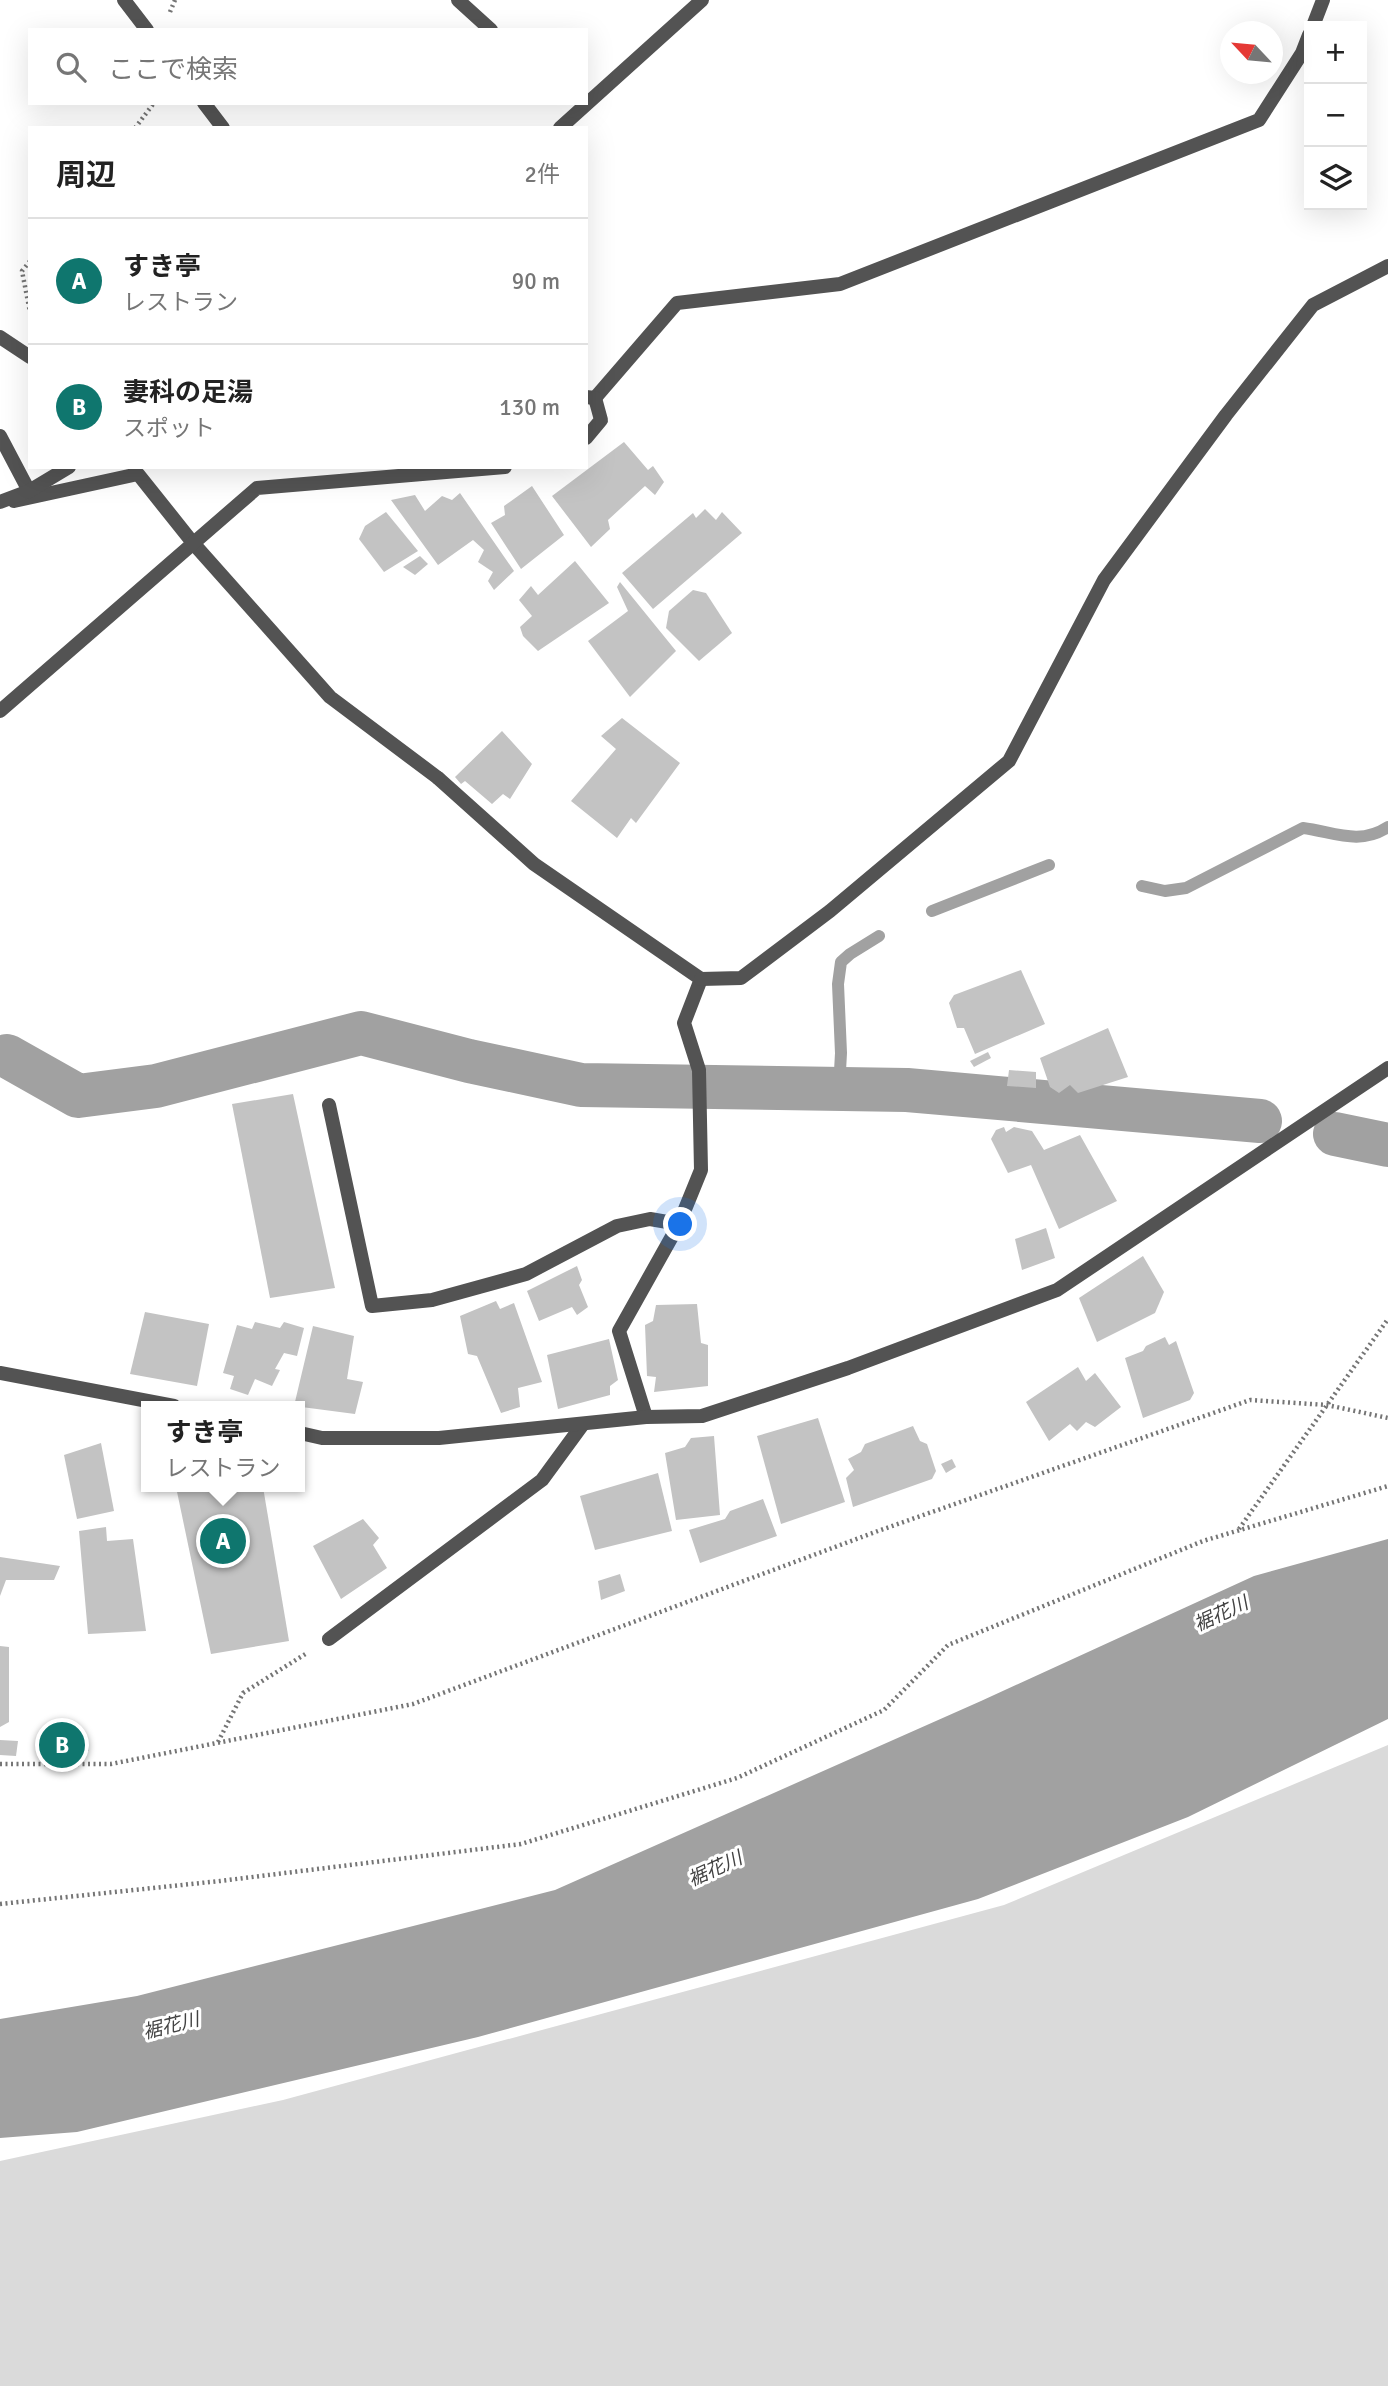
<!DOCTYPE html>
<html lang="ja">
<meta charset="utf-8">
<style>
body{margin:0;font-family:Signika,"Noto Sans JP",sans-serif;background:#f2f2f2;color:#222}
.controls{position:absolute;right:21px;top:21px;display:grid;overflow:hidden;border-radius:0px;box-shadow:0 7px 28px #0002}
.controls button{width:63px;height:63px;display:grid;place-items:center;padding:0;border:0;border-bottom:2px solid #e0e0e0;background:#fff;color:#222;font:35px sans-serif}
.compass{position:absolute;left:1220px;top:21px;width:63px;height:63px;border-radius:50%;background:#fff;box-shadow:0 7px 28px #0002;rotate:296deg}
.you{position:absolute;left:681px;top:1225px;width:24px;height:24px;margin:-18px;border:5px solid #fff;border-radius:50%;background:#1a73e8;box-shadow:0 0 0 10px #1a73e833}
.badge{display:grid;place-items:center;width:46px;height:46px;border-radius:50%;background:#0f766e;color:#fff;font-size:23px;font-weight:700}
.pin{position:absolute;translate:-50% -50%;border:4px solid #fff;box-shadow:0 2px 7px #0006}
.popup{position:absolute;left:141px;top:1401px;width:164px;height:91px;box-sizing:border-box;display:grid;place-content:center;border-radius:0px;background:#fff;filter:drop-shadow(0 2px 5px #0005);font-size:23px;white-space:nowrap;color:#767676}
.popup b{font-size:26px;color:#222}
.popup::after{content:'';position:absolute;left:50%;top:100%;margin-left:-14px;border:14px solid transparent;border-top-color:#fff}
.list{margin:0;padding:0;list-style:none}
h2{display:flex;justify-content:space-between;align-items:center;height:91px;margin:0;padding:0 28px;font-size:30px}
h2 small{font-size:23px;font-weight:400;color:#767676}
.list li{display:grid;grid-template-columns:46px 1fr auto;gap:21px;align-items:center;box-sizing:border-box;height:126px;padding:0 28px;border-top:2px solid #e0e0e0}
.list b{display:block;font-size:26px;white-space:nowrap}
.list p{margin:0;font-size:23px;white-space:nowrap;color:#767676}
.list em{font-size:23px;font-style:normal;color:#767676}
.icon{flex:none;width:38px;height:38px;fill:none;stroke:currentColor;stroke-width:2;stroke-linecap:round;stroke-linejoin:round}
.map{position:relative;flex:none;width:1388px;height:2386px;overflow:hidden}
.search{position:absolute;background:#fff;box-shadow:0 7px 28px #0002;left:28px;top:28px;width:560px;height:77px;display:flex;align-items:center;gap:18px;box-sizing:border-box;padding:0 24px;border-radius:0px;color:#767676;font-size:26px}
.panel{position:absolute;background:#fff;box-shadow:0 7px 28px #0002;left:28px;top:126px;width:560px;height:343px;border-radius:0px}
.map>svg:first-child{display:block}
</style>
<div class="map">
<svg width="1388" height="2386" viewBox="0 0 1388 2386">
<rect width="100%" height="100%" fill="#fff"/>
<path fill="#dadada" d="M 1388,1745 L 1388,2386 L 0,2386 L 0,2161 L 283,2100 L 1004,1905 Z"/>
<path fill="#a1a1a1" d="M 1388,1539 L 1388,1719 L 1188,1817 L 978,1899 L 478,2037 L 77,2132 L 0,2138 L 0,2019 L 137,1996 L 555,1890 L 981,1701 L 1254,1576 Z"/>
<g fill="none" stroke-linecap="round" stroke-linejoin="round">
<g stroke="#a1a1a1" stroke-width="12">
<path d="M 1142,886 L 1165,891 L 1186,888 L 1303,828 C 1334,832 1359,846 1388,827"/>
<path d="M 932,911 L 1049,865"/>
<path d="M 839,1089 L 841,1053 L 838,984 L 841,962 L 850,954 L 879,936"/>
</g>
<g stroke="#a1a1a1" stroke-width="44">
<path d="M 7,1056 L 78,1096 L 156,1086 L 361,1033 L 469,1061 L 581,1085 L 907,1090 L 1260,1121"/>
<path d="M 1335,1134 L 1388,1145"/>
</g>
</g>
<g fill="#c3c3c3">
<path d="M 624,442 L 648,470 L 653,466 L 664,482 L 655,495 L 645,486 L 608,520 L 610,529 L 591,547 L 552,496 Z"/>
<path d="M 532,486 L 564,535 L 521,569 L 491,523 L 505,515 L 504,506 Z"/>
<path d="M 460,493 L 514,571 L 494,590 L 488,581 L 493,572 L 478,562 L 484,550 L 473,540 L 438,565 L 391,500 L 415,495 L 425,511 L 442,496 L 452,500 Z"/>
<path d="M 705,509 L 716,520 L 722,512 L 742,533 L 653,609 L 622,573 L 693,513 L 696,518 Z"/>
<path d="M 386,512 L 418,551 L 384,572 L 359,539 L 365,526 Z"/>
<path d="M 420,556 L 428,564 L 415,575 L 403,567 Z"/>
<path d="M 575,561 L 609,603 L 538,651 L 523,636 L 520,627 L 532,616 L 519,600 L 531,586 L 538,595 Z"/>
<path d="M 620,582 L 676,651 L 630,697 L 588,641 L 628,611 L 617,587 Z"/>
<path d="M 693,590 L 706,593 L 732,633 L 699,661 L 666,628 L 669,611 Z"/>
<path d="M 622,718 L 680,763 L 636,823 L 631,818 L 617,838 L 571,801 L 616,749 L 601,736 Z"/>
<path d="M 502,731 L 532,764 L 510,799 L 503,794 L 492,804 L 465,781 L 461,784 L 455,777 Z"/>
<path d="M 1021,970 L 1045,1024 L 975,1054 L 964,1028 L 957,1028 L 949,1003 L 954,995 Z"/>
<path d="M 1108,1028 L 1128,1077 L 1078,1093 L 1070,1085 L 1059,1093 L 1050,1087 L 1040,1058 Z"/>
<path d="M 988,1052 L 991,1058 L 974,1067 L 970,1061 Z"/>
<path d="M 1009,1070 L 1036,1072 L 1036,1088 L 1007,1086 Z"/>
<path d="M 293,1094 L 335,1288 L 270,1298 L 232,1104 Z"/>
<path d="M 1004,1127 L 1006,1132 L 1014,1127 L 1032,1131 L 1044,1150 L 1080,1135 L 1117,1201 L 1059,1229 L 1031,1165 L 1008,1173 L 991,1139 L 996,1130 Z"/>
<path d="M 1046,1228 L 1055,1258 L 1022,1270 L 1015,1239 Z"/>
<path d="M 1143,1256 L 1164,1292 L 1155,1313 L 1097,1342 L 1079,1298 Z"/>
<path d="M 577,1266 L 582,1280 L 579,1285 L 588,1307 L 577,1315 L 572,1307 L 539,1321 L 527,1291 Z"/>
<path d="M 496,1301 L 500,1309 L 514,1303 L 542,1382 L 518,1388 L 520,1407 L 501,1413 L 477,1356 L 468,1354 L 460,1316 Z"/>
<path d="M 697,1304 L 701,1343 L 708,1345 L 708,1386 L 654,1392 L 656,1377 L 647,1376 L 645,1325 L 653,1321 L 656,1305 Z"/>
<path d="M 145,1312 L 209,1324 L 197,1386 L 130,1374 Z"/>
<path d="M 255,1322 L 280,1328 L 284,1322 L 304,1328 L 297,1356 L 284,1353 L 275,1369 L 280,1370 L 272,1386 L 255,1379 L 248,1395 L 230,1389 L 234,1376 L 223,1373 L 237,1325 L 252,1329 Z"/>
<path d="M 313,1326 L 354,1336 L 347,1379 L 363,1382 L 355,1414 L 294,1406 Z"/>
<path d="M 1165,1337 L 1169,1345 L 1176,1341 L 1194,1393 L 1190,1400 L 1143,1418 L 1125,1358 L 1143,1351 L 1146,1346 Z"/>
<path d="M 609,1339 L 618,1380 L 610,1386 L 610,1395 L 558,1409 L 547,1355 Z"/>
<path d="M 1078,1367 L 1086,1381 L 1095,1373 L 1121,1407 L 1095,1427 L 1086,1422 L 1077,1431 L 1070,1424 L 1049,1441 L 1026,1402 Z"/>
<path d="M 818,1418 L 845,1502 L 781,1524 L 757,1436 Z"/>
<path d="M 913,1426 L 920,1441 L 927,1444 L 936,1471 L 932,1479 L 853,1507 L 846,1478 L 854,1470 L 848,1459 L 861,1452 L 865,1444 Z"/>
<path d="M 714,1436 L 720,1515 L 676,1520 L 665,1453 L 685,1447 L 691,1438 Z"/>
<path d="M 101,1443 L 114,1511 L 77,1519 L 64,1455 Z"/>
<path d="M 952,1459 L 956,1467 L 946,1473 L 941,1464 Z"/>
<path d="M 658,1473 L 672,1531 L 595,1550 L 580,1496 Z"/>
<path d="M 176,1487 L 263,1487 L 289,1641 L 211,1654 Z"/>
<path d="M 763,1499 L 777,1536 L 700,1563 L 689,1530 L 725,1519 L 730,1511 Z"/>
<path d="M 363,1519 L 379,1538 L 373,1545 L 387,1568 L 341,1599 L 313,1546 Z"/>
<path d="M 106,1527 L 107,1541 L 133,1539 L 146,1631 L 88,1634 L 79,1531 Z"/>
<path d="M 0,1557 L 60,1566 L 54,1580 L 6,1580 L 0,1596 Z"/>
<path d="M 620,1574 L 625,1591 L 601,1600 L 598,1581 Z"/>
<path d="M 0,1646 L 9,1647 L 9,1722 L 0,1727 Z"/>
<path d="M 87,1735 L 89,1751 L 39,1753 L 41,1738 Z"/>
<path d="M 0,1740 L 18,1741 L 16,1756 L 0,1755 Z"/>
</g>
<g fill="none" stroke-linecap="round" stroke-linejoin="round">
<g stroke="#757575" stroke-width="4.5" stroke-dasharray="2 3.5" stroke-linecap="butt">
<path d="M 170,12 L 175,0"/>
<path d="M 135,128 L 154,103"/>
<path d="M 30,261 L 22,271 L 30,312"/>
<path d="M 1239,1529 L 1388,1319"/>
<path d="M 218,1742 L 243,1693 L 307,1653"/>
<path d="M 0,1764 L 111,1764 L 413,1704 L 878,1531 L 1250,1400 L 1327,1405 L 1388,1418"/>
<path d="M 0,1904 L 220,1881 L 521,1844 L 737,1778 L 884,1710 L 948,1645 L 1203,1541 L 1388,1486"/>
</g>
<g stroke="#535353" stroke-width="14">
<path d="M 458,0 L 491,30"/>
<path d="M 0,337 L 30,357"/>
<path d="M 0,436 L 29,491"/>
<path d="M 14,501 L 138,474 L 193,543"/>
<path d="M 438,778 L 534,864 L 701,979 L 684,1023 L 699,1070 L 701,1170 L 679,1224 L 619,1331 L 646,1417"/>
<path d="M 329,1105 L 372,1306 L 432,1300 L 526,1274 L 617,1226 L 650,1219 L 679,1224"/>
<path d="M 329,1639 L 542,1480 L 583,1424"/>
</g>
<g stroke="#535353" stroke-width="14">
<path d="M 124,0 L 147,30"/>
<path d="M 1313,26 L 1323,0"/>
<path d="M 204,103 L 223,128"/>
<path d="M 560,128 L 702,0"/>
<path d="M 586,397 L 595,398 L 677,303 L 840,284 L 1259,120 L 1302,53 L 1309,35"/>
<path d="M 586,438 L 601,420 L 595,398"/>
<path d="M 0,502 L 29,491 L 69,467"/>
<path d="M 193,543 L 330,697 L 438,778"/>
<path d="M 0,711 L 257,488 L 505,467"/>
<path d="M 701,979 L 741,978 L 830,911 L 1009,761 L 1104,580 L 1226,415 L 1313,305 L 1388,266"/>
<path d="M 0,1373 L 174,1406"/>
<path d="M 300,1433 L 322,1438 L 439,1438 L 646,1417 L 702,1416 L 848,1368 L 1057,1290 L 1388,1068"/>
</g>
</g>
<g text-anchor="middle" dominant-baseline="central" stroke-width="6" stroke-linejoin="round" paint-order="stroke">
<g font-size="19" font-style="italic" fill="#424242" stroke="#fff">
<text transform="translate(1221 1614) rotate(-25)">裾花川</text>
<text transform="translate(715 1869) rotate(-25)">裾花川</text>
<text transform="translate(171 2026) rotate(-14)">裾花川</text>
</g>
</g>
</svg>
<div class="controls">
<button>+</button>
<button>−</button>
<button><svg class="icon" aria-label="layers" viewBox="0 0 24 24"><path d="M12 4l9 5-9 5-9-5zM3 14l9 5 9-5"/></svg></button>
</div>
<svg class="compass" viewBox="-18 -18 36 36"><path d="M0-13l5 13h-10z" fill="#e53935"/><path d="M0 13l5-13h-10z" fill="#767676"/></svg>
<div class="you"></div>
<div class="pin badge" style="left:223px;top:1541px">A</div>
<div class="popup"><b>すき亭</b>レストラン</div>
<div class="pin badge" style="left:62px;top:1745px">B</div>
<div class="search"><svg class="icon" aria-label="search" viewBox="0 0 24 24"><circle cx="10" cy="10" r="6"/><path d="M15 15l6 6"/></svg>ここで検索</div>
<section class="panel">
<h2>周辺<small>2件</small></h2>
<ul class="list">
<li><span class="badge">A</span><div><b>すき亭</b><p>レストラン</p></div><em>90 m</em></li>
<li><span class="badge">B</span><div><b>妻科の足湯</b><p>スポット</p></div><em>130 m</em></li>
</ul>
</section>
</div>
